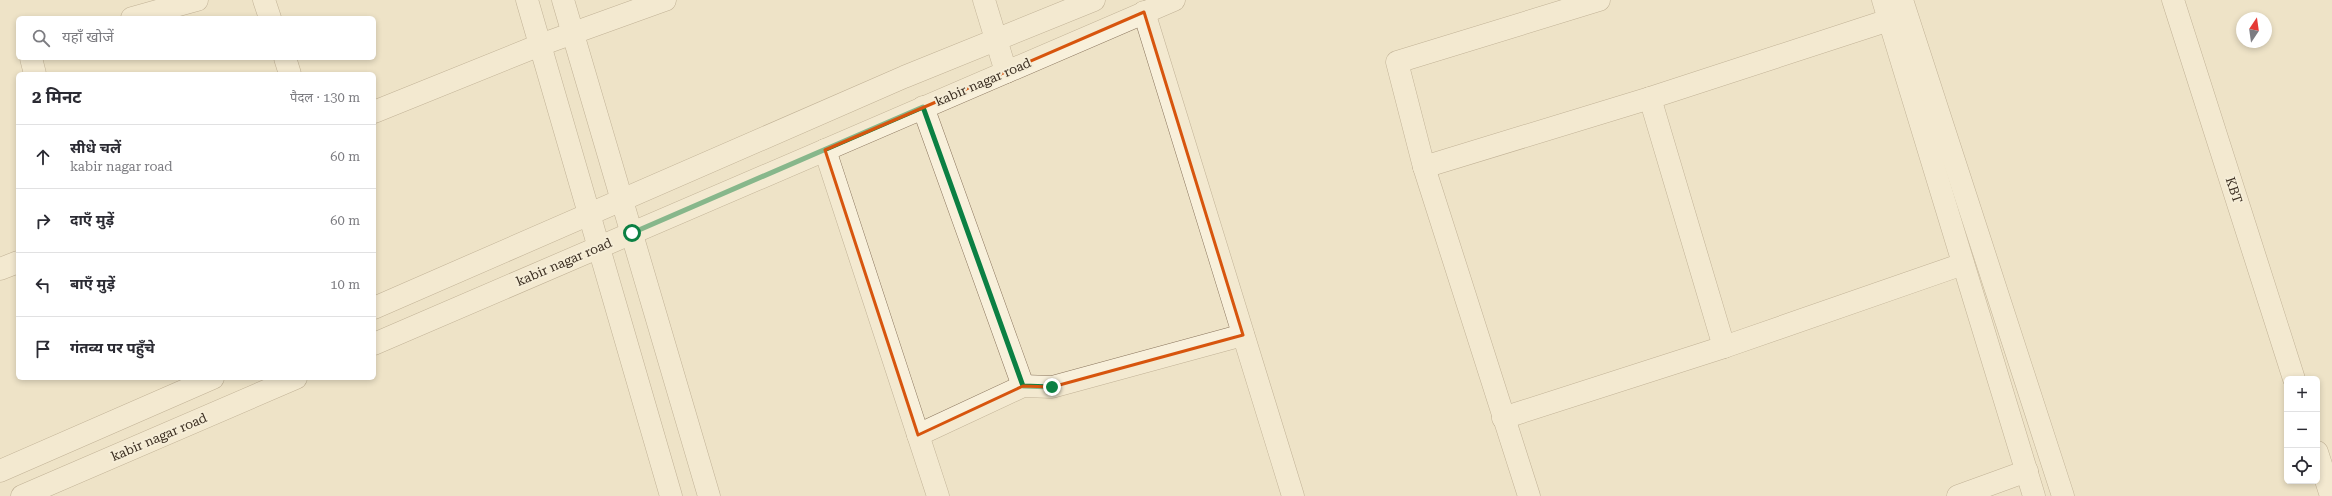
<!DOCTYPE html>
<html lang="hi">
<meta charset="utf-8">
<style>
body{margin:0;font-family:"Roboto Serif","Noto Sans Devanagari",serif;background:#f7f7f7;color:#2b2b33}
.controls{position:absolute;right:12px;bottom:12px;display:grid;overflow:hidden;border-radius:6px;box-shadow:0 2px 6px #0003}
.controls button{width:36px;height:36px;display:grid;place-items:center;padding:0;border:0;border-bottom:1px solid #e1e1e2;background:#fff;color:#2b2b33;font:20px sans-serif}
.compass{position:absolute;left:2236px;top:12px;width:36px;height:36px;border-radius:50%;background:#fff;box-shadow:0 2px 6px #0003;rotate:13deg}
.stop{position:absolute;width:12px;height:12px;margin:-9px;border:3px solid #0b8043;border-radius:50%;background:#fff}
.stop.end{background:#0b8043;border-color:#fff;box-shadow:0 1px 4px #0008}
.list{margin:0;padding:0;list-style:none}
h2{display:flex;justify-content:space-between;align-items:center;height:52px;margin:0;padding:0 16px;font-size:17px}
h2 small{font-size:13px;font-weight:400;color:#7c7c81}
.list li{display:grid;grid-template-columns:26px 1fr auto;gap:12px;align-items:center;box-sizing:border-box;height:64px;padding:0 16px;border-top:1px solid #e1e1e2}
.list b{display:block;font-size:15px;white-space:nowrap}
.list p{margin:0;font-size:13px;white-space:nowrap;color:#7c7c81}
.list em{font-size:13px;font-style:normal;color:#7c7c81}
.icon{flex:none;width:22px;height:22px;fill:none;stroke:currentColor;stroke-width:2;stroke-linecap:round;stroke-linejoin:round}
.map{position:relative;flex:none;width:2332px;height:496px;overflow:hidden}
.search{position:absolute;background:#fff;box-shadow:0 2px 6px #0003;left:16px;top:16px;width:360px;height:44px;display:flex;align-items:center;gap:10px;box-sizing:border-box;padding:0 14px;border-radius:6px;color:#7c7c81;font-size:15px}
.panel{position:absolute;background:#fff;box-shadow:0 2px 6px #0003;left:16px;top:72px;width:360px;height:308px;border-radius:6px}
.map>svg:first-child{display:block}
</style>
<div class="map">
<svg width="2332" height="496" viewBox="0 0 2332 496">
<rect width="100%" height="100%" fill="#eee3c7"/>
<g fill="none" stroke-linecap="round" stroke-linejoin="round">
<g stroke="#8a755d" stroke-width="23">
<g id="minor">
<path d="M 264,0 L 270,18"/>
<path d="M 527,0 L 671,496"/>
<path d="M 563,0 L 709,496"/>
<path d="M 984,0 L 1006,72"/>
<path d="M 1883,0 L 2034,496"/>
<path d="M 1902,0 L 2063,496"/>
<path d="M 2173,0 L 2294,379"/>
<path d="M 1144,12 L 1293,496"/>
<path d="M 132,18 L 197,0"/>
<path d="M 31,58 L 35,74"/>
<path d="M 285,58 L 290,74"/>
<path d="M 1650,98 L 1724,347"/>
<path d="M 923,107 L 1023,386"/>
<path d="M 374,112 L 540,45 L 665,0"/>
<path d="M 825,150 L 938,496"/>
<path d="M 1424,167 L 1650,98 L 1889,20"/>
<path d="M 0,269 L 18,262"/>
<path d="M 374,308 L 904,77 L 1094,0"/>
<path d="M 374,344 L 1174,0"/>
<path d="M 1503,418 L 1724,347 L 1963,264"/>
<path d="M 918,435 L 1023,386 L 1052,387 L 1243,335"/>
<path d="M 2317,452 L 2331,496"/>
<path d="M 0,471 L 213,378"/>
<path d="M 22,496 L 296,378"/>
<path d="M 1529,496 L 1424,167 L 1397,62 L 1599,0"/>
<path d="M 1958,496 L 2027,471"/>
</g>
</g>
<use href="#minor" stroke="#f8f0db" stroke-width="22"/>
</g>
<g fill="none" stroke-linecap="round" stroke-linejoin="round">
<path stroke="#0b8043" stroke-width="5" d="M 632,233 L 923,107 L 1023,386 L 1052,387"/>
</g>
<path d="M0 0H2332V496H0ZM 1144,12 L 1243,335 L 1052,387 L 1023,386 L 918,435 L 825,150 Z" fill="#eee3c7" fill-opacity=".55" fill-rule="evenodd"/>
<path fill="none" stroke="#d7550e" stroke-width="3" stroke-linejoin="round" d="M 1144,12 L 1243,335 L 1052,387 L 1023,386 L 918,435 L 825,150 Z"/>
<g text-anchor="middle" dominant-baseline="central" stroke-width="4" stroke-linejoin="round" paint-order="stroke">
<g font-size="13" fill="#3a2d20" stroke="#f5edd7">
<text transform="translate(983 82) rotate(-23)">kabir nagar road</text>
<text transform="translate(2234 190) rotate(72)">KBT</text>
<text transform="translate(564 262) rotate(-23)">kabir nagar road</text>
<text transform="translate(159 437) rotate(-23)">kabir nagar road</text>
</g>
</g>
</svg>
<div class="controls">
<button>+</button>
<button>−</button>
<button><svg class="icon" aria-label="locate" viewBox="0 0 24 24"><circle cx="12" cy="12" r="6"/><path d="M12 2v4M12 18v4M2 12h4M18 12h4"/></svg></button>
</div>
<svg class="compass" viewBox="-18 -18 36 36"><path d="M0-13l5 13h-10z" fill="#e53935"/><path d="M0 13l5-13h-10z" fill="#7c7c81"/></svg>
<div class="stop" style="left:632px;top:233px"></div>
<div class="stop end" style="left:1052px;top:387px"></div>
<div class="search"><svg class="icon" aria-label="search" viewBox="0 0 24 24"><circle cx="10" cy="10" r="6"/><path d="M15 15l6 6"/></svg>यहाँ खोजें</div>
<section class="panel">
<h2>2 मिनट<small>पैदल · 130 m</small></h2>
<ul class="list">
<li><svg class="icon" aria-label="ahead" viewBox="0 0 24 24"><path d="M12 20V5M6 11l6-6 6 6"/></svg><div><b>सीधे चलें</b><p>kabir nagar road</p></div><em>60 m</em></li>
<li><svg class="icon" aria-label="right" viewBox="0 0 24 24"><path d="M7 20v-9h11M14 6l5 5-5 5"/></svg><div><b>दाएँ मुड़ें</b></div><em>60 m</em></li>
<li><svg class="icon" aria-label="left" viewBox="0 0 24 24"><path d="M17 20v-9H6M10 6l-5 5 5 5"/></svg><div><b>बाएँ मुड़ें</b></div><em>10 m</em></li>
<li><svg class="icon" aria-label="arrive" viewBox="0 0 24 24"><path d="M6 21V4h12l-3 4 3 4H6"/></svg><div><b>गंतव्य पर पहुँचे</b></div></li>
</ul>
</section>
</div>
